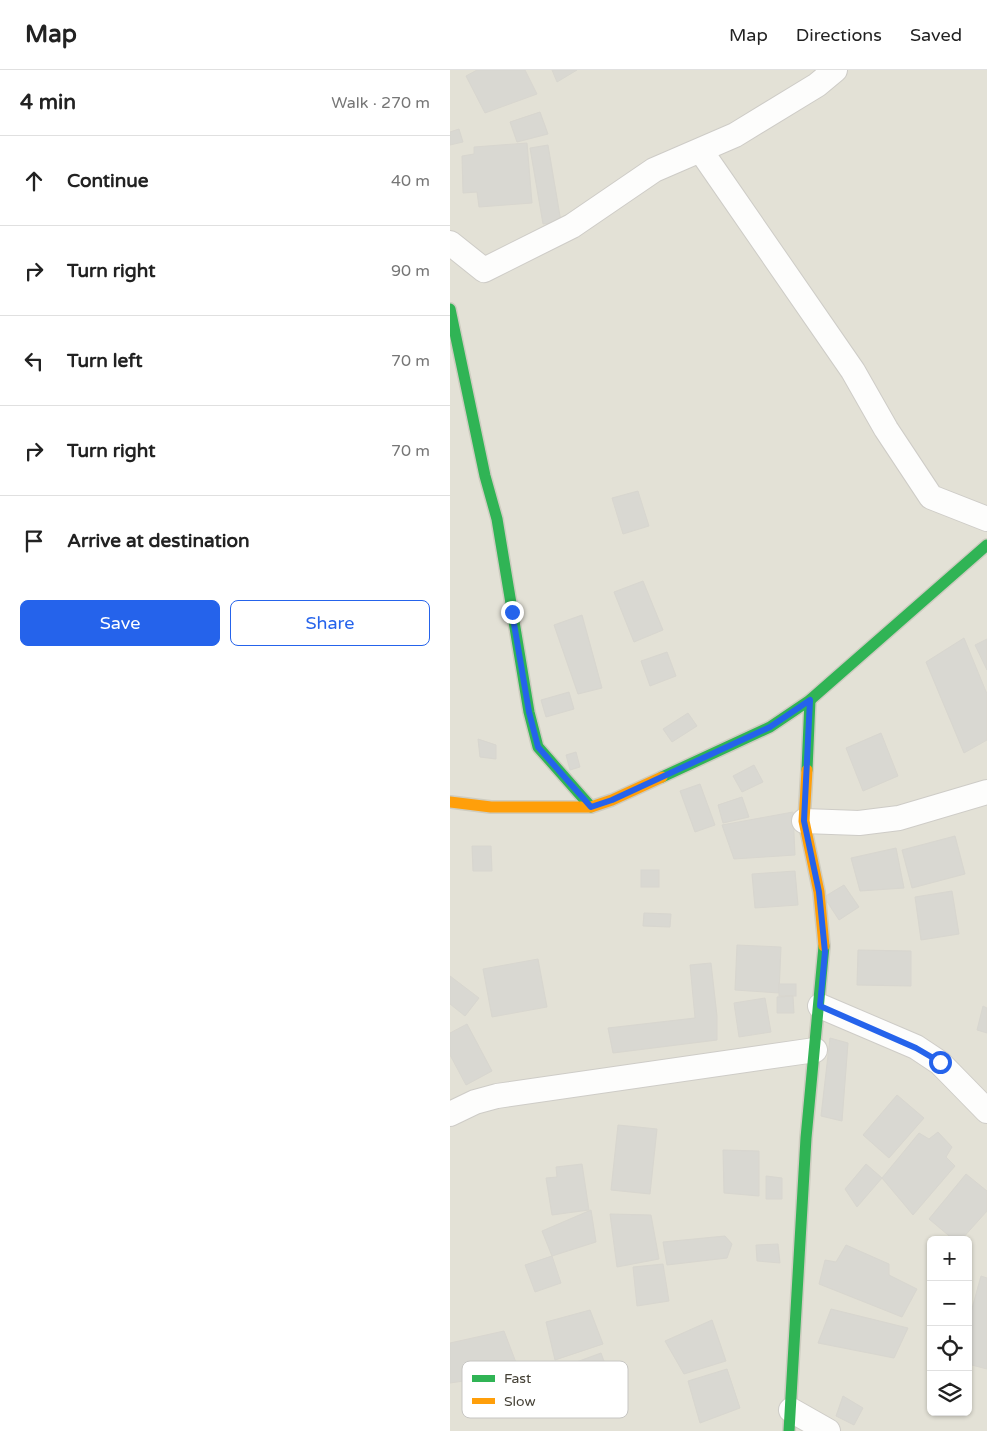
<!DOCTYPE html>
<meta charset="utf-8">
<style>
body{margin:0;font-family:"Varela Round",sans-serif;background:#f6f6f6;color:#222}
.controls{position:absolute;right:15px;bottom:15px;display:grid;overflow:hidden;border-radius:8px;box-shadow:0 1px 4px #0004}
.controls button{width:45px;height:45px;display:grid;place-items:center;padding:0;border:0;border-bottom:1px solid #e0e0e0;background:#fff;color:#222;font:25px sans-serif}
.stop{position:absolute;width:15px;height:15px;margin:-11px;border:4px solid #2563eb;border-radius:50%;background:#fff}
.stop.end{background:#2563eb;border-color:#fff;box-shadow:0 1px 5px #0008}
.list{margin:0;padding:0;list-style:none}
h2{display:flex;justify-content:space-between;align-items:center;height:65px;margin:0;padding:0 20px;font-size:21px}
h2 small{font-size:16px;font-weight:400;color:#767676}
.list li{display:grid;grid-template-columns:32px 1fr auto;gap:15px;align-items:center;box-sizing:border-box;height:90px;padding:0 20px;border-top:1px solid #e0e0e0}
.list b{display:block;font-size:19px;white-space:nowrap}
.list em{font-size:16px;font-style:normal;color:#767676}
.actions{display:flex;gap:10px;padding:15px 20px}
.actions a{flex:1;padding:11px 0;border:1px solid #2563eb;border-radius:8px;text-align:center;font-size:18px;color:#2563eb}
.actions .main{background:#2563eb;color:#fff}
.icon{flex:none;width:28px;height:28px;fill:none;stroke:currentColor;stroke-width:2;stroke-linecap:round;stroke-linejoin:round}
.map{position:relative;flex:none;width:537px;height:1361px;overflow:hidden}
header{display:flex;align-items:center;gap:30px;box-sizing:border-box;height:70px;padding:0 25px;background:#fff;border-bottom:1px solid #e0e0e0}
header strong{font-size:24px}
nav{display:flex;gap:28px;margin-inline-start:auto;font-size:18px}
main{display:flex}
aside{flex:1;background:#fff}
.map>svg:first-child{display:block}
</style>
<header>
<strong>Map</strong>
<nav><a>Map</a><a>Directions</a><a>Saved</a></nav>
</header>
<main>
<aside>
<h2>4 min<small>Walk · 270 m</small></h2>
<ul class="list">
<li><svg class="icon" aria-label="ahead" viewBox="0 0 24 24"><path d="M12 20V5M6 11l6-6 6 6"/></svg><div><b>Continue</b></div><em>40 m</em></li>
<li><svg class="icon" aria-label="right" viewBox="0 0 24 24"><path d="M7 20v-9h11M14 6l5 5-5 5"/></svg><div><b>Turn right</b></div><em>90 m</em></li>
<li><svg class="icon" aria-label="left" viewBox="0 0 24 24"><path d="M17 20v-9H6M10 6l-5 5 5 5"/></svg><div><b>Turn left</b></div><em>70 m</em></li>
<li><svg class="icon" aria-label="right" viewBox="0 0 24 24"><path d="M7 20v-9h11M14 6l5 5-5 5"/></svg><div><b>Turn right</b></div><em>70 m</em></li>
<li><svg class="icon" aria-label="arrive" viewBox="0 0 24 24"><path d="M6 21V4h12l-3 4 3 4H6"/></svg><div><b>Arrive at destination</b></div></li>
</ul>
<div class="actions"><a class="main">Save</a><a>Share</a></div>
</aside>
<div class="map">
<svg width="537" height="1361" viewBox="0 0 537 1361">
<rect width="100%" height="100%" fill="#f0efe9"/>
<path fill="#e3e1d6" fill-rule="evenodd" d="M 0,0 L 537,0 L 537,1361 L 0,1361 ZM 481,1170 L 518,1170 L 518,1342 L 481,1342 Z"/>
<g fill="#d9d8d2" stroke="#d8d6cf">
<path d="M 27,0 L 75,0 L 87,24 L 35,43 L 16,6 Z"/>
<path d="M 102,0 L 127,0 L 107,12 Z"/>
<path d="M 90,42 L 98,64 L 67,72 L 60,52 Z"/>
<path d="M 9,59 L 13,72 L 0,75 L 0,62 Z"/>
<path d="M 77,73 L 82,133 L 29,137 L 27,122 L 13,123 L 12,86 L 24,84 L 24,77 Z"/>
<path d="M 98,75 L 111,152 L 93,154 L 80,78 Z"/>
<path d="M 188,421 L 199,456 L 173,464 L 162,428 Z"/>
<path d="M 193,511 L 213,560 L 184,572 L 164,522 Z"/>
<path d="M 132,545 L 152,618 L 128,624 L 104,555 Z"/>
<path d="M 514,568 L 537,624 L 537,670 L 514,683 L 476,592 Z"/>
<path d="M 537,569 L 537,600 L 525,575 Z"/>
<path d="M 217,582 L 226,606 L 200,616 L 191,591 Z"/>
<path d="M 119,622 L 124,639 L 96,647 L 91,630 Z"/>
<path d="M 238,643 L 247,656 L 222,672 L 213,659 Z"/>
<path d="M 431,663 L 448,706 L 413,721 L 396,678 Z"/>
<path d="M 28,669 L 46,675 L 46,689 L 30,687 Z"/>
<path d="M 126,682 L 130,697 L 120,700 L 116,685 Z"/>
<path d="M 304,695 L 313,712 L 292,722 L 283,706 Z"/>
<path d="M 250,714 L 265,755 L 245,762 L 230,721 Z"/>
<path d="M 292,727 L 299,747 L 273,753 L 268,735 Z"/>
<path d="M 343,742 L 345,785 L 284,789 L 272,755 Z"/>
<path d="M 505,766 L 515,804 L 462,818 L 452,780 Z"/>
<path d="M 22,776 L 41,776 L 42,801 L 23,801 Z"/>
<path d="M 446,778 L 454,818 L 410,821 L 401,788 Z"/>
<rect x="191" y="800" width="18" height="17"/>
<path d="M 345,801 L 348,835 L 305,838 L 302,804 Z"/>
<path d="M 394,815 L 409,837 L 389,850 L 374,827 Z"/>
<path d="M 502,821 L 509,864 L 471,870 L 465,827 Z"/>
<path d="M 194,843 L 221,844 L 220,857 L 193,856 Z"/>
<path d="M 287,875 L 331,877 L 329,923 L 285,920 Z"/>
<path d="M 408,880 L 461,881 L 461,916 L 407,915 Z"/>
<path d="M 88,889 L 97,937 L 42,947 L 33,899 Z"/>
<path d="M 261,893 L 267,946 L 267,970 L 163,983 L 158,958 L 245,948 L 240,895 Z"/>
<path d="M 0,906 L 29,928 L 15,946 L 0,934 Z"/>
<rect x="329" y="914" width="17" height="12"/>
<path d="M 343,926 L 344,943 L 327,943 L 327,927 Z"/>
<path d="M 315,928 L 321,962 L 289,967 L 284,933 Z"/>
<path d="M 533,936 L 537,938 L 537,963 L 527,960 Z"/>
<path d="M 17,954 L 42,1001 L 16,1015 L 0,985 L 0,963 Z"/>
<path d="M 380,968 L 398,973 L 392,1051 L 371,1046 Z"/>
<path d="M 447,1025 L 474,1048 L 439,1088 L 413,1065 Z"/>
<path d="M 168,1055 L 207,1059 L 200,1124 L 161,1120 Z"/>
<path d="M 488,1062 L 502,1077 L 496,1087 L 505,1096 L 463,1145 L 432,1108 L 469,1063 L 479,1069 Z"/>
<path d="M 273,1080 L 309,1081 L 309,1126 L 274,1123 Z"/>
<path d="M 132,1094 L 139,1140 L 102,1145 L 96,1108 L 107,1107 L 106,1097 Z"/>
<path d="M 416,1094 L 432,1108 L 407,1137 L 395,1119 Z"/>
<path d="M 516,1104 L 537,1121 L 537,1141 L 511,1170 L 504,1170 L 479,1149 Z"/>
<path d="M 316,1106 L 332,1108 L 332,1129 L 316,1129 Z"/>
<path d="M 141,1140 L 146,1172 L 102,1186 L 92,1161 Z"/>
<path d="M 160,1144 L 201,1145 L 209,1189 L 167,1197 Z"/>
<path d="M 275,1166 L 282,1174 L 277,1188 L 217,1195 L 213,1172 Z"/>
<path d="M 328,1174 L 330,1193 L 307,1191 L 306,1175 Z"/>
<path d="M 396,1175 L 439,1194 L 439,1205 L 467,1219 L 452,1247 L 369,1214 L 375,1190 L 386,1192 Z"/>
<path d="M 102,1186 L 111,1213 L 85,1222 L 75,1195 Z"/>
<path d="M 213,1194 L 219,1231 L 187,1236 L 183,1197 Z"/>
<path d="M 531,1206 L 537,1208 L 537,1299 L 518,1294 L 518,1253 Z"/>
<path d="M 381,1239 L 458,1258 L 444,1288 L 368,1273 Z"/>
<path d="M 140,1240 L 153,1274 L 105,1290 L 96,1252 Z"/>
<path d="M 262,1250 L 276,1291 L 234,1304 L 215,1271 Z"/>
<path d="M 54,1261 L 70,1303 L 0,1313 L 0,1273 Z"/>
<path d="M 151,1283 L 165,1322 L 126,1335 L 121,1294 Z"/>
<path d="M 277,1299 L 290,1338 L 250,1353 L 238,1311 Z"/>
<path d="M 393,1326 L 413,1338 L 404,1355 L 386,1346 Z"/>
</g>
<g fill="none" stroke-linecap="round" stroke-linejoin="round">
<g stroke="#ceccc7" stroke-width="26">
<g id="street">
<path d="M 251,81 L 403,301 L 436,359 L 481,427 L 537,449"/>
<path d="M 0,173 L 34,200 L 122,156 L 204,100 L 285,65 L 367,15 L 385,0"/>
<path d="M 354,751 L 409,753 L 449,748 L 537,722"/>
<path d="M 370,936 L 466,977 L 490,993 L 537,1041"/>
<path d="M 0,1044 L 25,1032 L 47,1026 L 365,980"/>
<path d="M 341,1340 L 378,1361"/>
</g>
</g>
<g stroke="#ceccc0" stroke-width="14">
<g id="fast">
<path d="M 0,239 L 35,406 L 47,449 L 79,642 L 88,677 L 141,737"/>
<path d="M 357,700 L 360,630"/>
<path d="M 212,707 L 320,657 L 360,630 L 537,475"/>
<path d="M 339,1361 L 356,1068 L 374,876"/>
</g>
</g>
<g stroke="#ceccc0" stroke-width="14">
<g id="slow">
<path d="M 357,700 L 354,751 L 369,822 L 374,876"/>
<path d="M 0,732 L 41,737 L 141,737 L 162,730 L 212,707"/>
</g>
</g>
<use href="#street" stroke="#fdfdfc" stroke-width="24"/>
<use href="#fast" stroke="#30b455" stroke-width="11"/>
<use href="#slow" stroke="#ff9f0a" stroke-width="11"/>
</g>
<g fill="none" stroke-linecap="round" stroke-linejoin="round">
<path stroke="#2563eb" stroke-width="6" d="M 62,542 L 79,642 L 88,677 L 141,737 L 162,730 L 320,657 L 360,630 L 354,751 L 369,822 L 375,882 L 370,936 L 466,978 L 490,992"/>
</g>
<rect x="12" y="1291" width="166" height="57" rx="8" fill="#fff" stroke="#c7c6c3" stroke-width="1"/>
<rect x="22" y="1305" width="23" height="7" fill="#30b455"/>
<rect x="22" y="1328" width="23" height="6" fill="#ff9f0a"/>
<g font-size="14" fill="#454136">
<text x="54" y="1313">Fast</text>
<text x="54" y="1336">Slow</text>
</g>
</svg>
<div class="controls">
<button>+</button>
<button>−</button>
<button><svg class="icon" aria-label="locate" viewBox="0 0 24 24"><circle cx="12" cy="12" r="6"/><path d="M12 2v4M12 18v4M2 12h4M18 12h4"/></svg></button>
<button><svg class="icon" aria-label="layers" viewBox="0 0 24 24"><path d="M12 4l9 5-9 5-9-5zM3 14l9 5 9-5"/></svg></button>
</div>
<div class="stop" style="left:490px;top:992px"></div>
<div class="stop end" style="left:62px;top:542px"></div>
</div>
</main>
